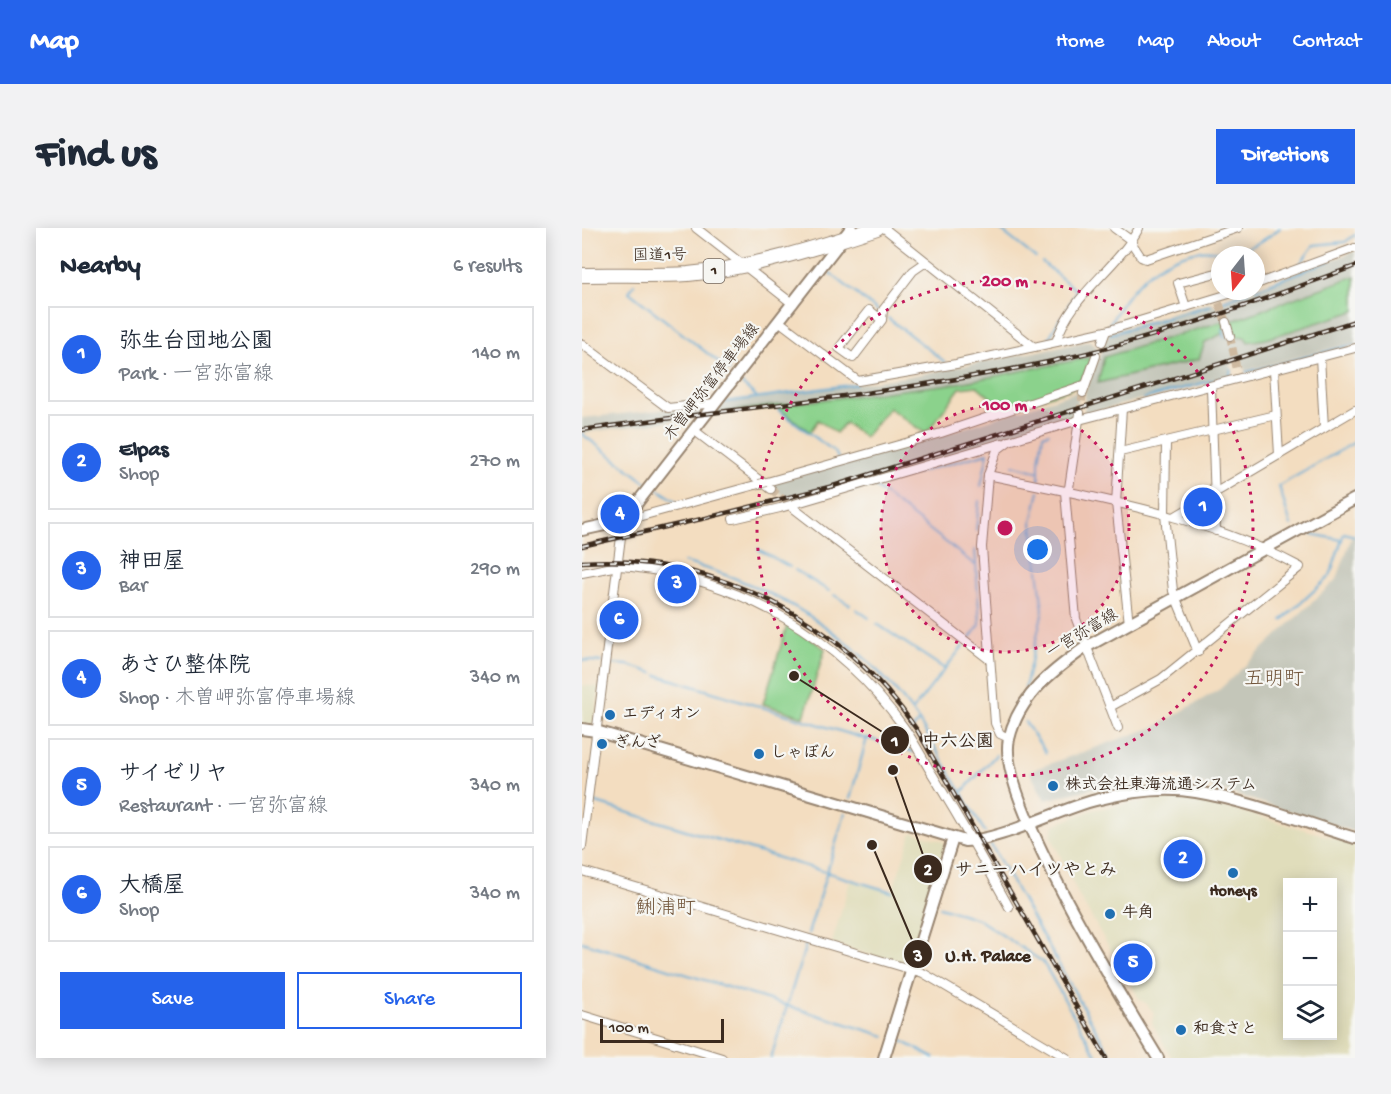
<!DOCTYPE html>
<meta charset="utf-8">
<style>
body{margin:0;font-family:"Gochi Hand","Klee One",sans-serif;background:#f2f2f3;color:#1f2937}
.controls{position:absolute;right:18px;bottom:18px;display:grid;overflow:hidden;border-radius:0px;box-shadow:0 3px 15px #0003}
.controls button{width:54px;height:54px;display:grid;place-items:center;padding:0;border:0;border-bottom:2px solid #e0e1e3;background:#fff;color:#1f2937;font:30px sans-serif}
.compass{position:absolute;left:629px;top:18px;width:54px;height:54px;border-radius:50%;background:#fff;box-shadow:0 3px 15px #0003;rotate:197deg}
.scale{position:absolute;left:18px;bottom:15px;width:124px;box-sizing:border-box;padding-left:6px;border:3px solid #3b2a1e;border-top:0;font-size:16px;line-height:21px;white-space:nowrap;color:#3b2a1e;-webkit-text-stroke:4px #f6f6f2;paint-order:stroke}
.you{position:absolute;left:456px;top:322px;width:21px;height:21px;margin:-15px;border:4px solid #fff;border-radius:50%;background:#1a73e8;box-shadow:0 0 0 9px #1a73e833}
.badge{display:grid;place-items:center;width:39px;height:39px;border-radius:50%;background:#2563eb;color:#fff;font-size:20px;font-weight:700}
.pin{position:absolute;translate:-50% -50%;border:3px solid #fff;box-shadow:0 2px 6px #0006}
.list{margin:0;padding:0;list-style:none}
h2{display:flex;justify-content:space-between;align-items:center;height:78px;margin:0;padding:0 24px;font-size:26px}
h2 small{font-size:20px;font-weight:400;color:#747a83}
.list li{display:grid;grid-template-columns:39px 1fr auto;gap:18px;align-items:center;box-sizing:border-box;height:96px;margin:0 12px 12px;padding:0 12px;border:2px solid #e0e1e3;border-radius:0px}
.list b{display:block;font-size:22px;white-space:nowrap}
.list p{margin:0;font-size:20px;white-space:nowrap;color:#747a83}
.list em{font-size:20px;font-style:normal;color:#747a83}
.actions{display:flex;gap:12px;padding:18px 24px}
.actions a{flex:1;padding:14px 0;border:2px solid #2563eb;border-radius:0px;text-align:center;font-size:21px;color:#2563eb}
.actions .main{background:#2563eb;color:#fff}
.icon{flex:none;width:33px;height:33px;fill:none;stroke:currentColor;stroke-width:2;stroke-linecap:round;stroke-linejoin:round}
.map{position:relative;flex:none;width:773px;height:830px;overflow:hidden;border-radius:0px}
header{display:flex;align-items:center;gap:36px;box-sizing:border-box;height:84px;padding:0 30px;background:#2563eb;color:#fff}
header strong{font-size:28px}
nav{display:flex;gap:33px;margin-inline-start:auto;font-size:21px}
.intro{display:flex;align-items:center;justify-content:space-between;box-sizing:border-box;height:144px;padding:0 36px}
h1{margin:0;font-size:42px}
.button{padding:15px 27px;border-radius:0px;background:#2563eb;color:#fff;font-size:21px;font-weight:700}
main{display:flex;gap:36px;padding:0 36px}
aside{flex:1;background:#fff;border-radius:0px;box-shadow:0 3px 15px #0003}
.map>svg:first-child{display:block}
</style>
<header>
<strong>Map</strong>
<nav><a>Home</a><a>Map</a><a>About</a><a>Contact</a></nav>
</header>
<div class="intro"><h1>Find us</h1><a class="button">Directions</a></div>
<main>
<aside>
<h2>Nearby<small>6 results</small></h2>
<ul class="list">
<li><span class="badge">1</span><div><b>弥生台団地公園</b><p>Park · 一宮弥富線</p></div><em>140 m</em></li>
<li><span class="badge">2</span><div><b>Elpas</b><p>Shop</p></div><em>270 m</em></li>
<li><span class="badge">3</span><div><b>神田屋</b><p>Bar</p></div><em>290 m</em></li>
<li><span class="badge">4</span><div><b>あさひ整体院</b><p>Shop · 木曽岬弥富停車場線</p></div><em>340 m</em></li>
<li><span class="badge">5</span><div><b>サイゼリヤ</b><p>Restaurant · 一宮弥富線</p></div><em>340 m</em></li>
<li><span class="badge">6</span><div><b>大橋屋</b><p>Shop</p></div><em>340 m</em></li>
</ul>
<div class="actions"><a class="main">Save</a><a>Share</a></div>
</aside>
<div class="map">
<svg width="773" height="830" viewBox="0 0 773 830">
<rect width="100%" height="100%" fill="#f6f6f2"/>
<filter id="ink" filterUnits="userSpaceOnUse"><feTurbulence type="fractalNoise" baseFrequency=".0167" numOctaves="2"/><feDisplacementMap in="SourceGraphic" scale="12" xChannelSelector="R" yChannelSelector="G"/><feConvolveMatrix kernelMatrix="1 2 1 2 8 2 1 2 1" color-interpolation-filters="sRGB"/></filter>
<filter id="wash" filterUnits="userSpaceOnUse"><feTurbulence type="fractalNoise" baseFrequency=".008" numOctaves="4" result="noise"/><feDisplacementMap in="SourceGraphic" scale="24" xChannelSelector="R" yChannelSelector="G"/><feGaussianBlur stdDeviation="1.35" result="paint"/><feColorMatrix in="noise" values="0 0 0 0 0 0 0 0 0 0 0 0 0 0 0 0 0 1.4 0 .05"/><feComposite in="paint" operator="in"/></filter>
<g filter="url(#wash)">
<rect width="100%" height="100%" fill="#f3ddc0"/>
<g fill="#e0ddbb" fill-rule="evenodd">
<path d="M 0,457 L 17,459 L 13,495 L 10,498 L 0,497 Z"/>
<path d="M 581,570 L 618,572 L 773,616 L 773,830 L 590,830 L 570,795 L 572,785 L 564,775 L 558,772 L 497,668 L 469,608 L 472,597 L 510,582 ZM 750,654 L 750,808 L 706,808 L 706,654 Z"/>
<path d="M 330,604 L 361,613 L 363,618 L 327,736 L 323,738 L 250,715 L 268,653 L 310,665 Z"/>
</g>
<g fill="#c4c6b9">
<path d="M 773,23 L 773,114 L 663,142 L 658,134 L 649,136 L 647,147 L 502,187 L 503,164 L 527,104 L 631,74 L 633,78 L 640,75 Z"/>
<path d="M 508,113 L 515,119 L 503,145 L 132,185 L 141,175 L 329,148 Z"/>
<path d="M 494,164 L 497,166 L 493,190 L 317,244 L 208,273 L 186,255 L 360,207 Z"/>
<path d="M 128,177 L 119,189 L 0,205 L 0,190 Z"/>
<path d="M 770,308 L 773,309 L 773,604 L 594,548 L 528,556 L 463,572 L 447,543 L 575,498 L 638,461 L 755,351 Z"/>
</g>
<g fill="#8bd28c" stroke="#637e55" stroke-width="1.5">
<path d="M 773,48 L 773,83 L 684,111 L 666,114 L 663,109 L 653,108 L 650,93 Z"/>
<path d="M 642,93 L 642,105 L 623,114 L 617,131 L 516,155 L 522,129 Z"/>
<path d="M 511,129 L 498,154 L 489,161 L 409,186 L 406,179 L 415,175 L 395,158 L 378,160 L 344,206 L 307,180 L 283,209 L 263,195 L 254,205 L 236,192 L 228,204 L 196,180 L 132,185 L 377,155 Z"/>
<path d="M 625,272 L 630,273 L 631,295 L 628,298 L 601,287 Z"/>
<path d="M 206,395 L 243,421 L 222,489 L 181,476 Z"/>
</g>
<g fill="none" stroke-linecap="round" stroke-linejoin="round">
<g stroke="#5ca9d5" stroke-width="2">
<path d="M 416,0 L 454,30"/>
<path d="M 460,34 L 495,63 L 485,80"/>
<path d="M 718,36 L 732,17 L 763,14 L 773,7"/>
<path d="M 248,45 L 296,83"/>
<path d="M 52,56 L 47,64 L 148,143"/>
<path d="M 674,61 L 747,33"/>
<path d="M 641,73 L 667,63"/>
<path d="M 306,90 L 363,134"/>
<path d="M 527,97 C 549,58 571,32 617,23 C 627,21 638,25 649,24 C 669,21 683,12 698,0"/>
<path d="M 641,101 L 643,109"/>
<path d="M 528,106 L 629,77"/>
<path d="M 467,110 L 479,89"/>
<path d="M 664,144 L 773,116"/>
<path d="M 160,156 L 174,168"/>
<path d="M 561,171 L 648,148 L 649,141"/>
<path d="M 143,174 L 274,156"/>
<path d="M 196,182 L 253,224 L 256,230"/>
<path d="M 0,206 L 65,255"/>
<path d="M 431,237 L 457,244"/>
<path d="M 457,252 L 457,233 L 461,207 L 467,205"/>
<path d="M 292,258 L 393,337"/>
<path d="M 73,259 L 97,275"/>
<path d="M 268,263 L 406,225 L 399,258"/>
<path d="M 709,297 L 697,258 L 773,214"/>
<path d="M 394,303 L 397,273"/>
<path d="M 729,306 L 760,312"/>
<path d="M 176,321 L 208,339"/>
<path d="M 101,334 C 193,357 273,407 330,483"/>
<path d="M 213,342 L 247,363"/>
<path d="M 252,367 L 268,377"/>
<path d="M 274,381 L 287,390"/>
<path d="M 700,392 L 748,348 L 762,305 L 773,308"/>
<path d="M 295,396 L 363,441"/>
<path d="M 387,411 L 398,397 L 393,321"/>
<path d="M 0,432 L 19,434"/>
<path d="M 27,436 L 46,437 L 71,445"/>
<path d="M 75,447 L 284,511"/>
<path d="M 443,460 L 461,382 L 450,294 L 457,263"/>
<path d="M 337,493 L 403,604"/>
<path d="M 443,494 L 464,525"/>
<path d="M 329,503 L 337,493 L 330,483 L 381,418"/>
<path d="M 380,564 L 414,527"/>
<path d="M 268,571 L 285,510 L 332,524"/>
<path d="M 11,574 L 310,664"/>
<path d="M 409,617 L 530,830"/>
<path d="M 358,679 L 396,691 L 461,734 L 516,830"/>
<path d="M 226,706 L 263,585"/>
<path d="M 0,714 L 303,808"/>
<path d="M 318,812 L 352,830"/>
<path d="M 189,830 L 224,716"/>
</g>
</g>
</g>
<g filter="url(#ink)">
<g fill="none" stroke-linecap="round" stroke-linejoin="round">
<g stroke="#ceb9a0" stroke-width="8" stroke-dasharray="8 4" stroke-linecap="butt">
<path d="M 637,75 L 644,94"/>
<path d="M 648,108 L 655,142"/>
<path d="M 498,185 L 501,165"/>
<path d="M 189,261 L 210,279"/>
</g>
<g stroke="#97846f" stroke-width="10">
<g id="street">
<path d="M 114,0 L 211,76"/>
<path d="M 302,0 L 452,119 L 524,103 L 520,114"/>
<path d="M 532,0 L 550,13"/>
<path d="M 549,14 L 559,29 L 564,31 L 656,0"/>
<path d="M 674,40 L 679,54"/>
<path d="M 674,56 L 773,20"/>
<path d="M 604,79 L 596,55 L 638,44"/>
<path d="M 300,92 L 287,82 L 257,120 L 271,130 L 300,92 L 301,82 L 331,43 L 344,34"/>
<path d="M 198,94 L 276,153 L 374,136 L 452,119"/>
<path d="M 644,94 L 648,108"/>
<path d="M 524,103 L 657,63"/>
<path d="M 474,114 C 489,66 534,42 557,0"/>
<path d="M 0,116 L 86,180 L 133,175"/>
<path d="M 738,129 L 742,200"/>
<path d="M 692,141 L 697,227"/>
<path d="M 629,159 L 634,303"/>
<path d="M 501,165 L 514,128"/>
<path d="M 540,181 L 534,275 L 547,396"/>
<path d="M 113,203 L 189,261"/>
<path d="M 584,215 L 583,287 L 591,363 L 616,424"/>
<path d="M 538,224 L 694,187"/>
<path d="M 406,247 C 510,269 625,288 718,339 L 579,451 L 528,479 L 494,391 L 483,264 L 487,260 L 498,185"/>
<path d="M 185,254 L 359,205 L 502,157"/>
<path d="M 210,279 L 408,432"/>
<path d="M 592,289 L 773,182"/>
<path d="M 151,291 L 198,280 L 420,215"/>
<path d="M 0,345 L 36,338 L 50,339 C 160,353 256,408 321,498 C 333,514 341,532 352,549 C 378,592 403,635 427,679"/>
<path d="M 528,479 L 536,500"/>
<path d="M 427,510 L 418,506 L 413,495 L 400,319 L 406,247 L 415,222 L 427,213 L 497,192 L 773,120"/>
<path d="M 0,618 L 41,293 L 177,256"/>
<path d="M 0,643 L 341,745 L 485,830"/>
<path d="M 0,787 L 140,830"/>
</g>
</g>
<g stroke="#97846f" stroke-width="14">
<g id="secondary">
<path d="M 0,302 L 41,293 L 269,0"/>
<path d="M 0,501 L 14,503 L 383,613 C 418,613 477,581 514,572 C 545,564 583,559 614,564 C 668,573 721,594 773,610"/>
<path d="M 302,830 L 371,610"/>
<path d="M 576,830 C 543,775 413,567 427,511 C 437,468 470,443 504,419 L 773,271"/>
</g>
</g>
<g stroke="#97846f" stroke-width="16">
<path id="highway" d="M 0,47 C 35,46 71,48 106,46 C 171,40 234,20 295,0"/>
</g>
<use href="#street" stroke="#fff" stroke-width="8"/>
<use href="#secondary" stroke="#fff" stroke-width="10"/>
<use href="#highway" stroke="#fff" stroke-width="14"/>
<g stroke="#3b2a1e" stroke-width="4.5">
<g id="rail">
<path d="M 0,202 C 155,180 313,166 466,134 C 572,112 672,75 773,38"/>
<path d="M 0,318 L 124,290 L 251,258 L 773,93"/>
<path d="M 0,334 C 133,325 261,392 335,502 L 524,830"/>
</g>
</g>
<use href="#rail" stroke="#f6f6f2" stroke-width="2" stroke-dasharray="7" stroke-linecap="butt"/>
<g stroke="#97846f" stroke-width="10" stroke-linecap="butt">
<path id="street-bridge" d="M 177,256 L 185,254"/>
</g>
<use href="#street-bridge" stroke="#fff" stroke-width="8"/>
</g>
</g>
<circle cx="423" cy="300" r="124" fill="#c2185b" fill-opacity=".12"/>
<g fill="none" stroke="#c2185b" stroke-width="3" stroke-dasharray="3 6">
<circle cx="423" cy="300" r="124"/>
<circle cx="423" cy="300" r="248"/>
</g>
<g fill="#1f6fb2" stroke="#f6f6f2" stroke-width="2">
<circle cx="28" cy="487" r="6"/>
<circle cx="20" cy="516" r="6"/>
<circle cx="177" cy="526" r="6"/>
<circle cx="471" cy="558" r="6"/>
<circle cx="651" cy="645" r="6"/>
<circle cx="528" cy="686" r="6"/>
<circle cx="599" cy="802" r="6"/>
</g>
<g text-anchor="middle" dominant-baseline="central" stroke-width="4.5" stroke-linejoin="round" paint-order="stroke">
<rect fill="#f6f6f2" stroke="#73675e" stroke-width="1.5" x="121.5" y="31" width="21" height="24" rx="4.5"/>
<g font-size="15" font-weight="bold" fill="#3b2a1e">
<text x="132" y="43">1</text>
</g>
<g font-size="16" fill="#3b2a1e" stroke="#f6f6f2">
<text transform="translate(78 29) rotate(-1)">国道1号</text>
<text transform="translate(131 155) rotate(-52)">木曽岬弥富停車場線</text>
<text transform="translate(501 407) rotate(-31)">一宮弥富線</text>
</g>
<g font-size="16" font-weight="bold" fill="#3b2a1e" stroke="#f6f6f2" text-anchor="start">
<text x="40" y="487">エディオン</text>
<text x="32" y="516">ぎんざ</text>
<text x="189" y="526">しゃぼん</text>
<text x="483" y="558">株式会社東海流通システム</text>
<text x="651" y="664" text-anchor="middle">Honeys</text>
<text x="540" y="686">牛角</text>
<text x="611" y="802">和食さと</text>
</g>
<g font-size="20" fill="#72563b" stroke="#f6f6f2">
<text x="692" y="452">五明町</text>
<text x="84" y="681">鯏浦町</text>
</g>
</g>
<circle cx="423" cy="300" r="9" fill="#c2185b" stroke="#f6f6f2" stroke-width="3"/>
<g font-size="18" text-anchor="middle" font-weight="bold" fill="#c2185b" stroke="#f6f6f2" stroke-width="4.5" stroke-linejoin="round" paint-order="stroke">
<text x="423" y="58">200 m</text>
<text x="423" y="182">100 m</text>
</g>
<path fill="none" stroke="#3b2a1e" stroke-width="2" d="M212 448L313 512M311 542L346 641M290 617L336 726"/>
<g fill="#3b2a1e" stroke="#f6f6f2" stroke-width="2">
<circle cx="212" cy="448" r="6"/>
<circle cx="311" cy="542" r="6"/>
<circle cx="290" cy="617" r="6"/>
<circle cx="313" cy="512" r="15"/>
<circle cx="346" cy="641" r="15"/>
<circle cx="336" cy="726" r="15"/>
</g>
<g font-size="18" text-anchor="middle" font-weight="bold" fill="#fff">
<text x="313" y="518">1</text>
<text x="346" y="647">2</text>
<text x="336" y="733">3</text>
</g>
<g font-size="18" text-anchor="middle" font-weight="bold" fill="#3b2a1e" stroke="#f6f6f2" stroke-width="4.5" stroke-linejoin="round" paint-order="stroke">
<text x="376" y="518">中六公園</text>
<text x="454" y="647">サニーハイツやとみ</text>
<text x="406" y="733">U.H. Palace</text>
</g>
</svg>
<div class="controls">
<button>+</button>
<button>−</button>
<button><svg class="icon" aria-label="layers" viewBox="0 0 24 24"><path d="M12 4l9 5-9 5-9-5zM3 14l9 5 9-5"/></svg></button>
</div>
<svg class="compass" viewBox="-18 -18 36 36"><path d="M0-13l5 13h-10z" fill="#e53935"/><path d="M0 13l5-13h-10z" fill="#747a83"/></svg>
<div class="scale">100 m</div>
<div class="you"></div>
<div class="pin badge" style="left:621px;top:279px">1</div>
<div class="pin badge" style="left:601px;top:631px">2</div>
<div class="pin badge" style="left:95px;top:356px">3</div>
<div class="pin badge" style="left:38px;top:286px">4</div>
<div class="pin badge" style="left:551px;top:735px">5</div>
<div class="pin badge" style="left:37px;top:392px">6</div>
</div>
</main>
